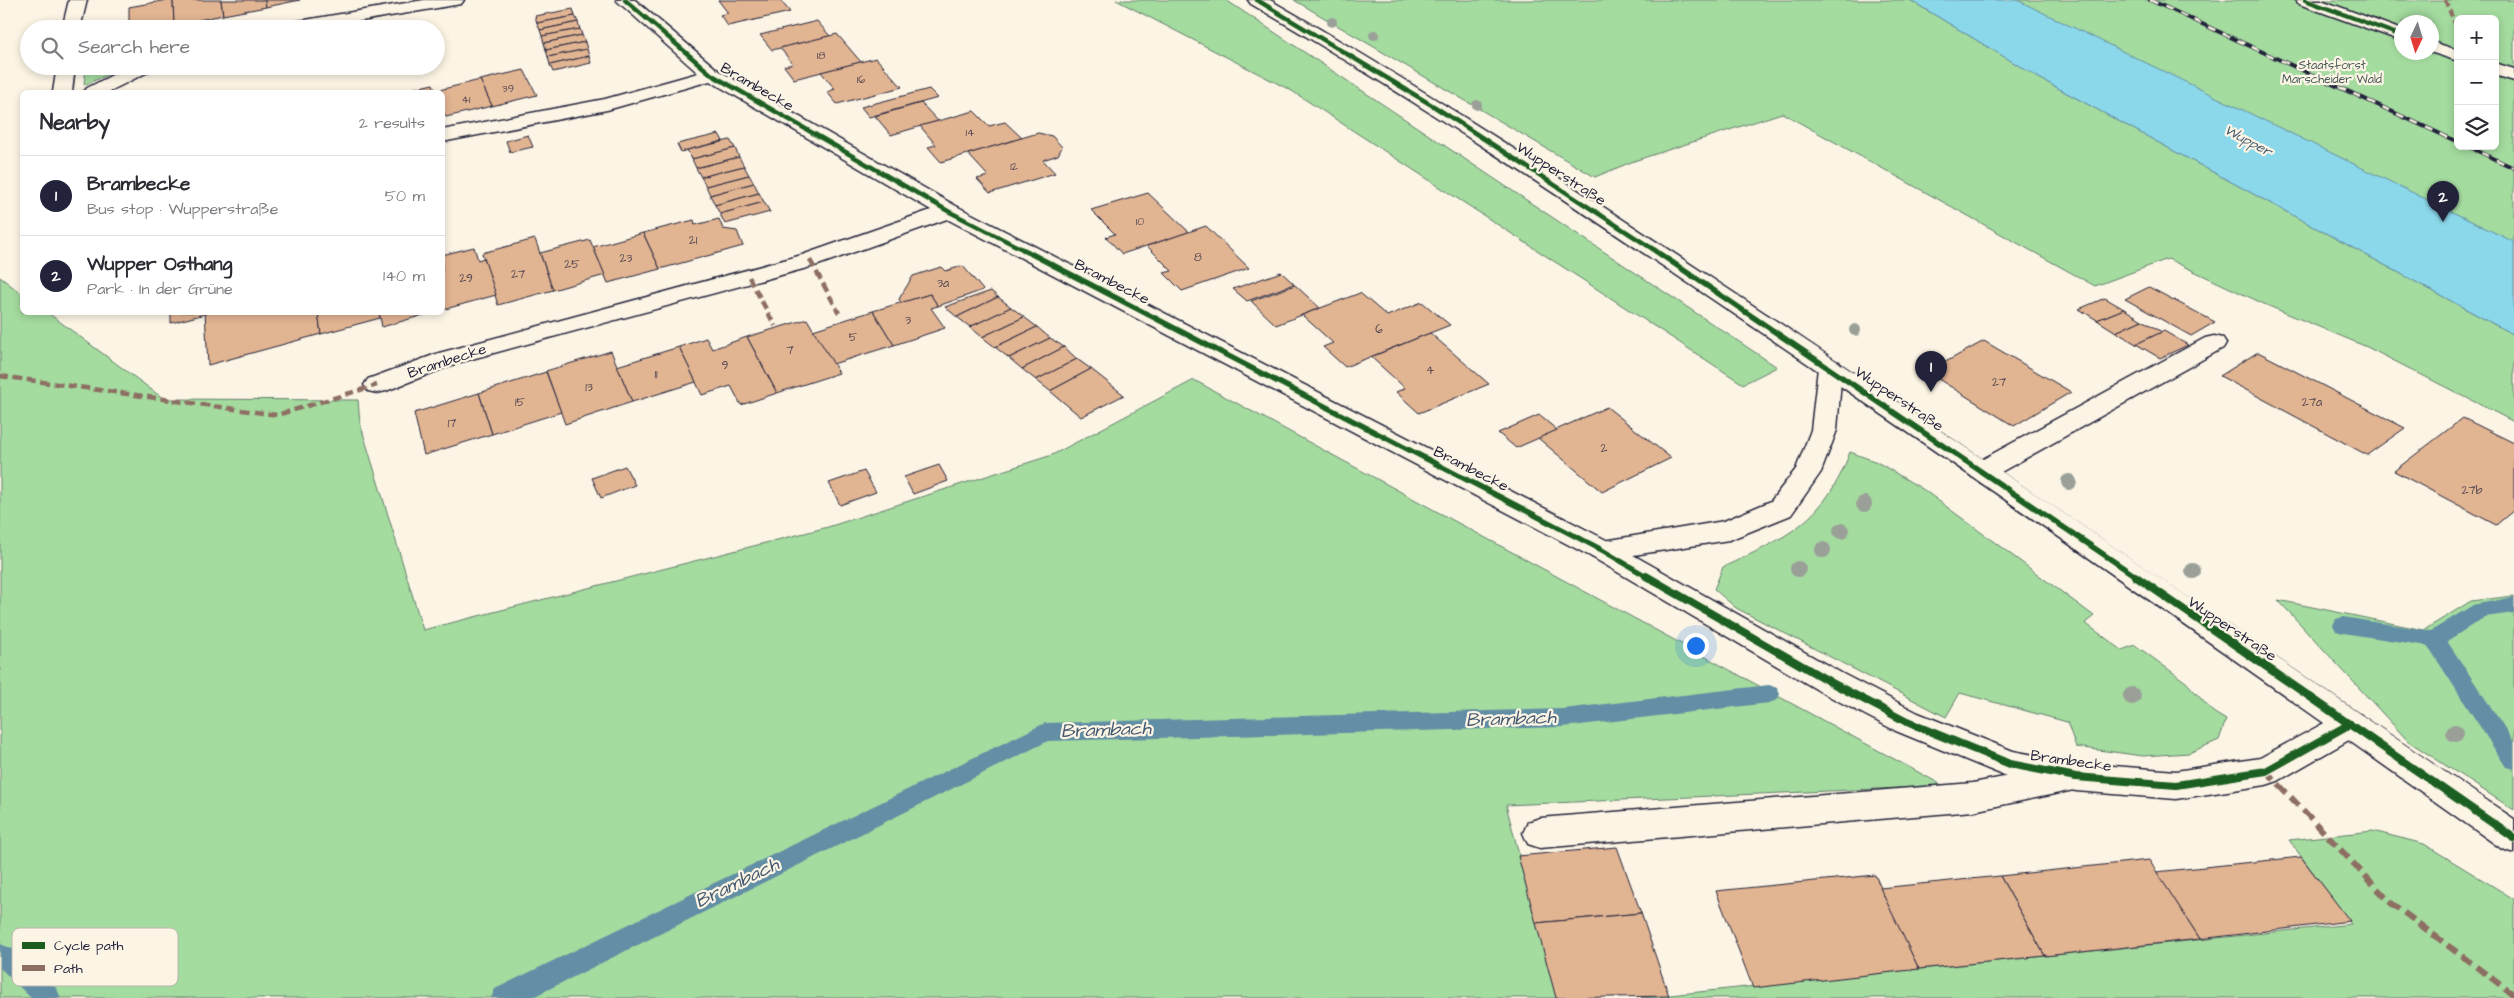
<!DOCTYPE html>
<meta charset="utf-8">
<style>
body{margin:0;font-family:"Architects Daughter",sans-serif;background:#f2f2f3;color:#2b2b33}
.controls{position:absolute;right:15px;top:15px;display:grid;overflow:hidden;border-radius:8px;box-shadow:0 2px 8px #0003}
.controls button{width:45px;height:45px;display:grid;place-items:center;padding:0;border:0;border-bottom:1px solid #e1e1e2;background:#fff;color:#2b2b33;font:25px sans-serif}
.compass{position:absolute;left:2394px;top:15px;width:45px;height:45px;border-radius:50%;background:#fff;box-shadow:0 2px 8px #0003;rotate:184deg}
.you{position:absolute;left:1695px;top:645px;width:18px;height:18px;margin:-12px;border:4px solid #fff;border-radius:50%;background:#1a73e8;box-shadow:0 0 0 8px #1a73e833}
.badge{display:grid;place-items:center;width:32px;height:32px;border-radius:50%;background:#22223b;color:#fff;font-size:16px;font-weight:700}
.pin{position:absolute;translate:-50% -41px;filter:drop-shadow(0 1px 2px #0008)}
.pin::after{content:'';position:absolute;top:26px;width:18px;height:15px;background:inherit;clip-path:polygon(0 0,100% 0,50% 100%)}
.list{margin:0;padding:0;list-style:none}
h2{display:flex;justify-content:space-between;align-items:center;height:65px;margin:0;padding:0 20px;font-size:21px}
h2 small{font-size:16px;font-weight:400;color:#7c7c81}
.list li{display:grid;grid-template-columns:32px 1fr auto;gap:15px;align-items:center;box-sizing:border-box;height:80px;padding:0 20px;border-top:1px solid #e1e1e2}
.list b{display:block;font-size:19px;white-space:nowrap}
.list p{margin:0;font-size:16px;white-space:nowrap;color:#7c7c81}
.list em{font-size:16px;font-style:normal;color:#7c7c81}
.icon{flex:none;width:28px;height:28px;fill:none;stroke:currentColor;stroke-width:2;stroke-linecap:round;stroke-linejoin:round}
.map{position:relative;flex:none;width:2514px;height:998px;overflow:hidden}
.search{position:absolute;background:#fff;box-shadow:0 2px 8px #0003;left:20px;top:20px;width:425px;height:55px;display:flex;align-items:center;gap:12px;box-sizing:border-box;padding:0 18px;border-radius:28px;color:#7c7c81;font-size:19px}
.panel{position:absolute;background:#fff;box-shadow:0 2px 8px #0003;left:20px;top:90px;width:425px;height:225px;border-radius:8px}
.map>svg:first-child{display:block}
</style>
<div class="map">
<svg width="2514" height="998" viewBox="0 0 2514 998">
<rect width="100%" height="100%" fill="#fcf5e5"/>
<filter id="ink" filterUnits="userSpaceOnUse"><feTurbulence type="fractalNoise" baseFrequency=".02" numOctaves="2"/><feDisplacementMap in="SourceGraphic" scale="10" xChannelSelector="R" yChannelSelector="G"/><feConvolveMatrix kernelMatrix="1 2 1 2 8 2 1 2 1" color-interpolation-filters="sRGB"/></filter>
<g filter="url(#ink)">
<g fill="#a4db9f" stroke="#637e6d" fill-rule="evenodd">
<path d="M 1116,0 L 1226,0 L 1777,367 L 1743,384 L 1292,91 Z"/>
<path d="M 1294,0 L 1910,0 L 2041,79 L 2514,335 L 2514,422 L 2367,347 L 2264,304 L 2168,259 L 2095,286 L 1782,113 L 1634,161 L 1595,177 Z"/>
<path d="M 1959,0 L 2514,0 L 2514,298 ZM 2458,19 L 2495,19 L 2495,146 L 2458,146 ZM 2402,22 L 2432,22 L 2432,52 L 2402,52 Z"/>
<path d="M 86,66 L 128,66 L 84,85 Z"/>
<path d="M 0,277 L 22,294 L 22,312 L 48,313 L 164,399 L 358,400 L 360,423 L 423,630 L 828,527 L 1052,455 L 1194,380 L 1944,786 L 1506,805 L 1557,998 L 0,998 Z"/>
<path d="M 1850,452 L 1877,462 L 1924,490 L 2094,616 L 2085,623 L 2122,650 L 2135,645 L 2186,682 L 2213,712 L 2226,720 L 2219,740 L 2189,753 L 2143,756 L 2076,747 L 2067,722 L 1960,693 L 1946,717 L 1736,608 L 1714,589 L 1723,567 C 1786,538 1825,521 1850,452 Z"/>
<path d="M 2514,596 L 2514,810 L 2408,741 L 2278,600 L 2424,630 L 2471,601 Z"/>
<path d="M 2373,831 L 2424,844 L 2514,899 L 2514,998 L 1641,998 L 2351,924 L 2289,840 Z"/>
</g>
<path fill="#8cd8eb" stroke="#628fa5" d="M 1910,0 L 2017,0 L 2514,242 L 2514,335 L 2041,79 Z"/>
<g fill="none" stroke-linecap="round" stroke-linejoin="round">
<g fill="#628fa5" fill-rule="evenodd">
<path d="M 2514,597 L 2514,613 L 2485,617 L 2447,641 L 2514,742 L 2514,769 L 2506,767 L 2428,646 L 2343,633 L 2336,631 L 2333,625 L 2336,619 L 2343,617 L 2431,631 L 2473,605 Z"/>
<path d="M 1769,685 L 1777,688 L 1780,694 L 1777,700 L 1769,703 L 1563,727 L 1048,741 L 531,998 L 491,998 L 495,989 L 1045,723 L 1563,709 Z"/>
<path d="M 0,944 L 21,952 L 57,989 L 61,998 L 31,998 L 0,968 Z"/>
</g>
</g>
<g fill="#e1b492" stroke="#22223b">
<path d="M 167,0 L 173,0 L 174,25 L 153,29 L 145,29 L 145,25 L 129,28 L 129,7 Z"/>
<path d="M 173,0 L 221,0 L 223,15 L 174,25 Z"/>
<path d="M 221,0 L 265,0 L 266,7 L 223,15 Z"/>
<path d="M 265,0 L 300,0 L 266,7 Z"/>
<path d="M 718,0 L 780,0 L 790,12 L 728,26 L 720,15 L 728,13 Z"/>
<path d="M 573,9 L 575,16 L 537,23 L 535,16 Z"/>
<path d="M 575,16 L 578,22 L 540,30 L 537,23 Z"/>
<path d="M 817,21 L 830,36 L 772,50 L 760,35 Z"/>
<path d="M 578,22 L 580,29 L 542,36 L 540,30 Z"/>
<path d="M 580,29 L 582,35 L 544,43 L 542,36 Z"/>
<path d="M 837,34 L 861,62 L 794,79 L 784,66 L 793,64 L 780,48 Z"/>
<path d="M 582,35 L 585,42 L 546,50 L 544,43 Z"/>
<path d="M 585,42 L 587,49 L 548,57 L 546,50 Z"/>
<path d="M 587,49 L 589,56 L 550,65 L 548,57 Z"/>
<path d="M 589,56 L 591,63 L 553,72 L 550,65 Z"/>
<path d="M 876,58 L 902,87 L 837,104 L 827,92 L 835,89 L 821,72 Z"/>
<path d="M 524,70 L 537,95 L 492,106 L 480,80 Z"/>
<path d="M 480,80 L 492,106 L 446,117 L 442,109 L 442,92 L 435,91 Z"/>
<path d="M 433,84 L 436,92 L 398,92 Z"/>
<path d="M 929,89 L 938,98 L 869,117 L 861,107 Z"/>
<path d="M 921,103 L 938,121 L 891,135 L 875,116 Z"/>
<path d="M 974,111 L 989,126 L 1005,122 L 1022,138 L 941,162 L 928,147 L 936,145 L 920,126 Z"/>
<path d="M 1038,133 L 1052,136 L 1062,147 L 1058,155 L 1043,160 L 1055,173 L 990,193 L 977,179 L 988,176 L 968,154 Z"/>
<path d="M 719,134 L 723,141 L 687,150 L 681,152 L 677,144 Z"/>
<path d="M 528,135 L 533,147 L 510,152 L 506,141 Z"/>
<path d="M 730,140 L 735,148 L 692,159 L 687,150 Z"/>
<path d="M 735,148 L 739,157 L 696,168 L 692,159 Z"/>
<path d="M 739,157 L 744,166 L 701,177 L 696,168 Z"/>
<path d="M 744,166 L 749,175 L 706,186 L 701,177 Z"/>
<path d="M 749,175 L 754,183 L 710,195 L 706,186 Z"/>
<path d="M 754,183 L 759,193 L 715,205 L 710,195 Z"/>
<path d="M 759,193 L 764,202 L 720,214 L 715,205 Z"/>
<path d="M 1148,193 L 1189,232 L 1122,254 L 1106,237 L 1115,234 L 1091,210 Z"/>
<path d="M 764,202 L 770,212 L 725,224 L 720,214 Z"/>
<path d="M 719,219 L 723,229 L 737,231 L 743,246 L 660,269 L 643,233 L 694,220 L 695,225 Z"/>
<path d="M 1206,226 L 1249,268 L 1182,291 L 1164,273 L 1172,271 L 1147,246 Z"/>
<path d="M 643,233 L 660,269 L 608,283 L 593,247 Z"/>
<path d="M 535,239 L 553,290 L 498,305 L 482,253 Z"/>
<path d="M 590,240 L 605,275 L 553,290 L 540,253 Z"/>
<path d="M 474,247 L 478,260 L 484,258 L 496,295 L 442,310 L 442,255 Z"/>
<path d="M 963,266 L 983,290 L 938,306 L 930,294 L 901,303 L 899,299 L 913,276 L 941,267 L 945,271 Z"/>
<path d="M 1281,272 L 1294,284 L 1247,301 L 1233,289 Z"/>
<path d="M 1295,285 L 1320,308 L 1276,325 L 1251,301 Z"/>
<path d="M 2149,287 L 2215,322 L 2191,336 L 2125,299 Z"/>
<path d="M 991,291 L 998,297 L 957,317 L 945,307 Z"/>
<path d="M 1360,293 L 1387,316 L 1422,302 L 1450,325 L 1345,367 L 1323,347 L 1333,343 L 1302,315 Z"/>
<path d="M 930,294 L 938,306 L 931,308 L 945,328 L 894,345 L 873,311 Z"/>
<path d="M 998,297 L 1011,307 L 970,327 L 957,317 Z"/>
<path d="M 2105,298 L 2124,309 L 2097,320 L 2079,309 Z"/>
<path d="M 1011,307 L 1024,317 L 982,337 L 970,327 Z"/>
<path d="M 2124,309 L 2142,320 L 2116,332 L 2097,320 Z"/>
<path d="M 873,311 L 894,345 L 833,364 L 813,330 Z"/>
<path d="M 171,312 L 205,312 L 205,314 L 171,323 Z"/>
<path d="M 205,312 L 318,312 L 321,334 L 208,365 Z"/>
<path d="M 318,312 L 379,312 L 380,318 L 321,334 Z"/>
<path d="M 379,312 L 434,312 L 382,327 Z"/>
<path d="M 1024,317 L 1037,327 L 995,347 L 982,337 Z"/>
<path d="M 807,319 L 839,373 L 777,393 L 747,337 Z"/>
<path d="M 2142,320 L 2162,332 L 2136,344 L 2116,332 Z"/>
<path d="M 1037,327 L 1050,338 L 1009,358 L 995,347 Z"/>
<path d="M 2164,331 L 2188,345 L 2160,358 L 2136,344 Z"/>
<path d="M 1430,333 L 1489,384 L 1419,413 L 1396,392 L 1405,388 L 1371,357 Z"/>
<path d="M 747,337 L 777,393 L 741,405 L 731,386 L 702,395 L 679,347 L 706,338 L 712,349 Z"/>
<path d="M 1050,338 L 1064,347 L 1022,369 L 1009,358 Z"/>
<path d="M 1984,341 L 2071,392 L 2014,426 L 1927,372 Z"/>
<path d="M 679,347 L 696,382 L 632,402 L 617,366 Z"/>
<path d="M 1064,347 L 1077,359 L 1036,380 L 1022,369 Z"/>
<path d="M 611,351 L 632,402 L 565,424 L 546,371 Z"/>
<path d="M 2258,352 L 2405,428 L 2367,455 L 2220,376 Z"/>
<path d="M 1077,359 L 1091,369 L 1050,391 L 1036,380 Z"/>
<path d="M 1091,369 L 1124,395 L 1081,417 L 1050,391 Z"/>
<path d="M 546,372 L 561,412 L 492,434 L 479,393 Z"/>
<path d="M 479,393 L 492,434 L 424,455 L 414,413 Z"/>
<path d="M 1607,407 L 1671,458 L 1602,492 L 1538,438 Z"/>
<path d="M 1539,415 L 1557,430 L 1516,448 L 1498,433 Z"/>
<path d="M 2463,418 L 2514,443 L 2514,510 L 2496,525 L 2394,471 Z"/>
<path d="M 939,465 L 948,481 L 913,494 L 904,477 Z"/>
<path d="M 625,466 L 635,485 L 601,498 L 592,478 Z"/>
<path d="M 864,471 L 876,492 L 840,505 L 829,483 Z"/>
<path d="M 1617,847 L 1641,913 L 1536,923 L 1518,856 Z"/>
<path d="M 2301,857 L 2350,921 L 2200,939 L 2156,872 Z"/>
<path d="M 2149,860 L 2200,939 L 2045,956 L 2000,876 Z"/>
<path d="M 1875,875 L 1919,969 L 1753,988 L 1716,891 Z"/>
<path d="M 2000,876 L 2045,956 L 1919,969 L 1880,888 Z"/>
<path d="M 1641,913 L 1669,996 L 1556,998 L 1536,923 Z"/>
</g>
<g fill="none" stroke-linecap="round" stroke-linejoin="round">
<g stroke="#22223b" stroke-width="3">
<g id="lane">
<path d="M 2214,336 L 2223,338 L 2226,343 L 2223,348 L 1992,477 L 1982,480 L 1972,477 L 1969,471 L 1972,465 L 2205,338 Z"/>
<path d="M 1830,360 L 1839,362 L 1842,368 L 1837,430 L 1821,472 L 1791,515 L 1729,540 L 1602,560 L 1592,557 L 1588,550 L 1592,543 L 1724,521 L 1771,501 L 1796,469 L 1811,430 L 1818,368 L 1821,362 Z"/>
<path d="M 2076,763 L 2088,767 L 2093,777 L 2088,787 L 1973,811 L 1540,848 L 1528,844 L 1523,833 L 1528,822 L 1540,818 L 1973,783 Z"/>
</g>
</g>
<g stroke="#22223b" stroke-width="3">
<g id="street">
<path d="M 69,0 L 87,0 L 80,29 L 62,29 Z"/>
<path d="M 424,0 L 464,0 L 461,4 L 455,5 L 314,29 L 272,29 L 275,25 L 281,24 Z"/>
<path d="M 616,0 L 635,0 L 719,71 L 956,206 L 1612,543 L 1843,674 L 1918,713 L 2013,751 L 2076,763 L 2176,771 L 2260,758 L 2339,715 L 2350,711 L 2361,715 L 2366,724 L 2361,733 L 2278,781 L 2266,785 L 2176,799 L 2076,791 L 2010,778 L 1896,731 L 1821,692 L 1592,557 L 947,219 L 818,265 L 457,363 L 386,391 L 377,393 L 368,391 L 364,385 L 368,379 L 439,353 L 802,255 L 931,210 L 710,81 L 607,110 L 442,142 L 442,130 L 605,99 L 698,73 Z"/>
<path d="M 2296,0 L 2321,0 L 2402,30 L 2402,41 L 2299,4 Z"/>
<path d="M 2432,42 L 2458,50 L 2458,61 L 2430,52 Z"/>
<path d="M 2495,63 L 2514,69 L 2514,81 L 2495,75 Z"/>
<path d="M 57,66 L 75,66 L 72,92 L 53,92 Z"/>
<path d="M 130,66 L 154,66 L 152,70 L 108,92 L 84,92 L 87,88 Z"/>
</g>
</g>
<g stroke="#22223b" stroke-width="3">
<path id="secondary" d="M 1248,0 L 1270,0 C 1441,98 1605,208 1769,316 C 2019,482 2267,650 2514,819 L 2514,853 L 2502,849 C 2254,673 2006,498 1755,328 C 1589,216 1424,104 1251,4 Z"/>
</g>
<use href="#lane" fill="#fcf5e5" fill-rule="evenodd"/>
<use href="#street" fill="#fcf5e5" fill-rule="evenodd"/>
<use href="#secondary" fill="#fcf5e5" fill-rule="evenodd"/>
<g stroke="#22223b" stroke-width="4">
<g id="rail">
<path d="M 2150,0 L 2458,142"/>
<path d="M 2467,146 L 2514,168"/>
</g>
</g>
<use href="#rail" stroke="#fcf5e5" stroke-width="2.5" stroke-dasharray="8" stroke-linecap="butt"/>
<path stroke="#8d6e63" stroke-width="4" stroke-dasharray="7 4" stroke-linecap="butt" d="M 2445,0 L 2458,31"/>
<g stroke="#8d6e63" stroke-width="4.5" stroke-dasharray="9 4.5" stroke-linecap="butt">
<path d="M 810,260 L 839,313"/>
<path d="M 749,277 L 775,326"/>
<path d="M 0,376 L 277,415 L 377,385"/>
</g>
<path stroke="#8d6e63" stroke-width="6" stroke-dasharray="12 6" stroke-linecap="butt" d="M 2266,771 L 2391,903 L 2514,995"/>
<g stroke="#fcf5e5" stroke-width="7">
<g id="cycleway-far2">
<path d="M 625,0 L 712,75 L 948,211 L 1026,251"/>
<path d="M 1257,0 L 1435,107 L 1656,251"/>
<path d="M 2305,0 L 2402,36"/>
</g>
</g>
<g stroke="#fcf5e5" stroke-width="9">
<g id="cycleway-far1">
<path d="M 1024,250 L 1602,550 L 1648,577"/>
<path d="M 1654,250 L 2137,577"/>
</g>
</g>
<g stroke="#fcf5e5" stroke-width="11">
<g id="cycleway">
<path d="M 1646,576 L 1832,683 L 1907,722 L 2010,764 L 2076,777 L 2176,785 L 2266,771 L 2350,724"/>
<path d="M 2135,576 L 2514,838"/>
</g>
</g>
<use href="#cycleway-far2" stroke="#1b5e20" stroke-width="4.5"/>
<use href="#cycleway-far1" stroke="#1b5e20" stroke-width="5.5"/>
<use href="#cycleway" stroke="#1b5e20" stroke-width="8"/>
</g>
<g fill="#9aa098">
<circle cx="1332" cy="22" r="5"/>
<circle cx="1374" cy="35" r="5"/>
<circle cx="1477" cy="105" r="5"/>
<circle cx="1855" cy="330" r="6"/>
<circle cx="2069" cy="482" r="8"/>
<circle cx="1864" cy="504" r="8"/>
<circle cx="1841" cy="531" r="8"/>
<circle cx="1823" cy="550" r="8"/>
<circle cx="1798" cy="569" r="8"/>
<circle cx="2193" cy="571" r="8"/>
<circle cx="2132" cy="696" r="9"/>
<circle cx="2455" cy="733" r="9"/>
</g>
</g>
<g text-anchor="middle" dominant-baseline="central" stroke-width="4.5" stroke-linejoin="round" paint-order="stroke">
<g font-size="11" fill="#524651">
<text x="821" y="55">18</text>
<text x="861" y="79">16</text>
<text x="508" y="88">39</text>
<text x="466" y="99">41</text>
<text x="970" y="132">14</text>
<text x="1014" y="166">12</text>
<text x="1140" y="221">10</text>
</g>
<g font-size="12" fill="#495a59" stroke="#fcf5e5">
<text x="2332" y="65">Staatsforst<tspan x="2332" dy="14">Marscheider Wald</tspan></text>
</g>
<g font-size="12" fill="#524651">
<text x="693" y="240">21</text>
<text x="1198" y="257">8</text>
<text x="626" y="258">23</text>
<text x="572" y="264">25</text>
<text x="518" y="274">27</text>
<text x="466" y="278">29</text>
<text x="943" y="283">3a</text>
<text x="908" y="320">3</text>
<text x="1379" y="329">6</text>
<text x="853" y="337">5</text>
<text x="790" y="350">7</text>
<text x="725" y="365">9</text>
<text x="1430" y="370">4</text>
<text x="656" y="374">11</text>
<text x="1999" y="382">27</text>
<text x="589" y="387">13</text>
<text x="520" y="402">15</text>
<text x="2312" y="402">27a</text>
<text x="452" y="423">17</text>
<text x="1604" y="448">2</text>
<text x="2472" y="490">27b</text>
</g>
<g font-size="14" font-style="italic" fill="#425970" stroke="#fcf5e5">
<text transform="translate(2248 141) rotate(28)">Wupper</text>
</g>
<g font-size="15" fill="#22223b" stroke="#fcf5e5">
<text transform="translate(757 87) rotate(30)">Brambecke</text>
<text transform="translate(1561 174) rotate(33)">Wupperstraße</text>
<text transform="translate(1112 282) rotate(27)">Brambecke</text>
<text transform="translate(447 361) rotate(-18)">Brambecke</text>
<text transform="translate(1899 399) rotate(34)">Wupperstraße</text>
<text transform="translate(1471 469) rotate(27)">Brambecke</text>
<text transform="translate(2232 629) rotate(34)">Wupperstraße</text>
<text transform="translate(2071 761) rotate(8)">Brambecke</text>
</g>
<g font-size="19" font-style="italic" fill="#425970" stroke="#fcf5e5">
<text transform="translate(1511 719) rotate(-2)">Brambach</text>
<text transform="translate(1106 730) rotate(-2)">Brambach</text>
<text transform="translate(737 883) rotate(-26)">Brambach</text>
</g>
</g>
<rect x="12" y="928" width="166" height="58" rx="8" fill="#fcf5e5" stroke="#bbb6b2" stroke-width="1"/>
<rect x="22" y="942" width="23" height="7" fill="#1b5e20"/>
<rect x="22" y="965" width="23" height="6" fill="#8d6e63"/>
<g font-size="14" fill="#22223b">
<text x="54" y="950">Cycle path</text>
<text x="54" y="973">Path</text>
</g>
</svg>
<div class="controls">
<button>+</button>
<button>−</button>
<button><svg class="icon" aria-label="layers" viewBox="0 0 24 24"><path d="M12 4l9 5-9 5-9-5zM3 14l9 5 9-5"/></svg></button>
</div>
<svg class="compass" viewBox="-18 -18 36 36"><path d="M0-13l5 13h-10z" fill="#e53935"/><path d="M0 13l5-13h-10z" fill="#7c7c81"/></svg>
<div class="you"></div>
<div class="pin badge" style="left:1931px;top:392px">1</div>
<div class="pin badge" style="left:2443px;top:222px">2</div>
<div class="search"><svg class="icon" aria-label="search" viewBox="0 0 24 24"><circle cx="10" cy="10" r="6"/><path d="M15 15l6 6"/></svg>Search here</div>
<section class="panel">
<h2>Nearby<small>2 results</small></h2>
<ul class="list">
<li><span class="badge">1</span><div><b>Brambecke</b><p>Bus stop · Wupperstraße</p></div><em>50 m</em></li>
<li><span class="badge">2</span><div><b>Wupper Osthang</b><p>Park · In der Grüne</p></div><em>140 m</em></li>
</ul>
</section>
</div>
